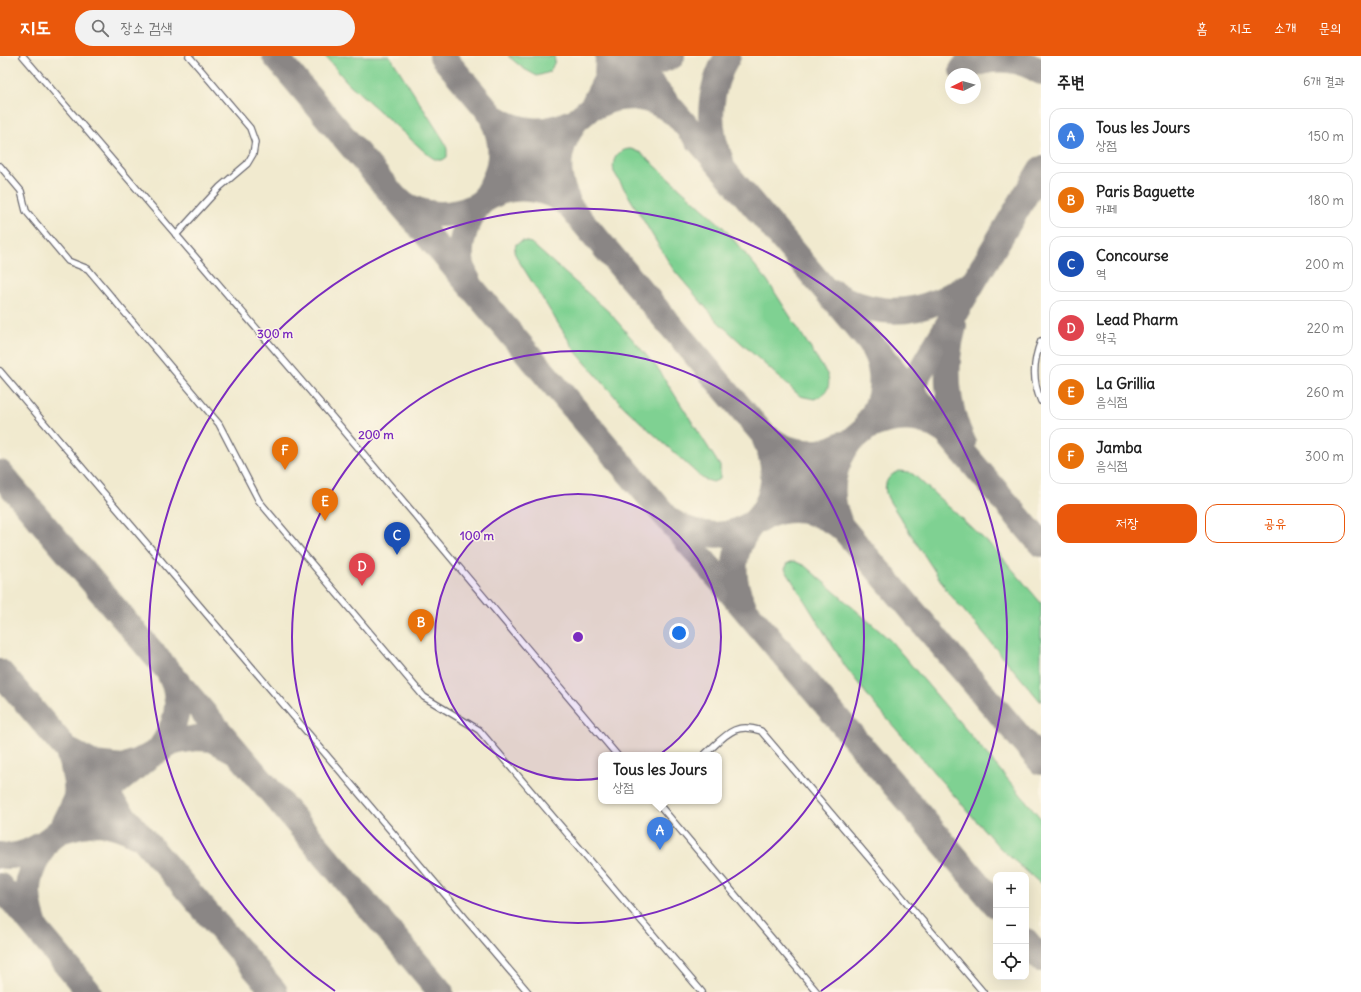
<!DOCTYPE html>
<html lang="ko">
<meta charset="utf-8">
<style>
body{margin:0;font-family:Delius,"Poor Story",sans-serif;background:#f2f2f2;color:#222}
.controls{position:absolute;right:12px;bottom:12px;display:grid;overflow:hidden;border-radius:8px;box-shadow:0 4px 16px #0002}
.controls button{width:36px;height:36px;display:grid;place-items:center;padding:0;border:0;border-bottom:1px solid #e0e0e0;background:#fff;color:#222;font:20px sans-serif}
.compass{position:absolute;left:945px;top:12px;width:36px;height:36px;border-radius:50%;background:#fff;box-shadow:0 4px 16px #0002;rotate:265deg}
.you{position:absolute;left:679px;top:577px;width:14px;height:14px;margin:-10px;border:3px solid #fff;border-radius:50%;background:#1a73e8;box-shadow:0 0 0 6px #1a73e833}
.badge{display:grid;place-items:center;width:26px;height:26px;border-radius:50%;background:#ea580c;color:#fff;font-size:13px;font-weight:700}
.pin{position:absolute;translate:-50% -33px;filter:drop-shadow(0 1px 2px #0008)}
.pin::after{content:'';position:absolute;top:21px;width:14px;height:12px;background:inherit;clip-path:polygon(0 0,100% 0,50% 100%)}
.popup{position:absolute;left:598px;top:696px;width:124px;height:52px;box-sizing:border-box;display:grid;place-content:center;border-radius:8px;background:#fff;filter:drop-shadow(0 1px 3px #0005);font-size:13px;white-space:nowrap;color:#767676}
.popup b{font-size:15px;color:#222}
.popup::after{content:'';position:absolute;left:50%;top:100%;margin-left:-8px;border:8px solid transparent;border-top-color:#fff}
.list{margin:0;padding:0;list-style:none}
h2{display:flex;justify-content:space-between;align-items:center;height:52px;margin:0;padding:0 16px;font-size:17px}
h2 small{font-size:13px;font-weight:400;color:#767676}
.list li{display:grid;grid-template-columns:26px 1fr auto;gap:12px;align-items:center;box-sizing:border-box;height:56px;margin:0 8px 8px;padding:0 8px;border:1px solid #e0e0e0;border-radius:12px}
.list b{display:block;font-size:15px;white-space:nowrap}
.list p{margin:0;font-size:13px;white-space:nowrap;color:#767676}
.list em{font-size:13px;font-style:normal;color:#767676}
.actions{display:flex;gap:8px;padding:12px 16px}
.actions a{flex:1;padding:9px 0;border:1px solid #ea580c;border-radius:12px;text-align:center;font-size:14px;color:#ea580c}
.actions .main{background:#ea580c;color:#fff}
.icon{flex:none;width:22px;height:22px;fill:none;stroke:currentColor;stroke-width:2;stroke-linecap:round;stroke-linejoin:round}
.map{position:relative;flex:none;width:1041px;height:936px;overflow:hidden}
header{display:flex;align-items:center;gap:24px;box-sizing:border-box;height:56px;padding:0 20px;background:#ea580c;color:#fff}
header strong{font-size:19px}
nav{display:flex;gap:22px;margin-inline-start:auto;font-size:14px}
.search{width:280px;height:36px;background:#f2f2f2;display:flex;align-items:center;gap:10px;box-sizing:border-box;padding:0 14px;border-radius:22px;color:#767676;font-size:15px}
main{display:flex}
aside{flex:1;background:#fff}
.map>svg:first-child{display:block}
</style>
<header>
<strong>지도</strong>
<div class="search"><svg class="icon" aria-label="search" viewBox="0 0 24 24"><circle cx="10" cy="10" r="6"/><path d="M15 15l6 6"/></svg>장소 검색</div>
<nav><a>홈</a><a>지도</a><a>소개</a><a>문의</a></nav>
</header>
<main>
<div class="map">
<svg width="1041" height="936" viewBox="0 0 1041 936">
<rect width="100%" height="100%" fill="#fcf5e5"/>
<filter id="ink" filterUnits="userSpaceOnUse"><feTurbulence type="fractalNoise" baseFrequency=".025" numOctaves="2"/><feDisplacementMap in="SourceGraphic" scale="8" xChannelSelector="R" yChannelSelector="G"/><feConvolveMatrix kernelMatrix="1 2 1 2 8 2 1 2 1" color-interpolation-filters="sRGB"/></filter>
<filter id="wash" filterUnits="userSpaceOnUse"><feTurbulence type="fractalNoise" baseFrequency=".012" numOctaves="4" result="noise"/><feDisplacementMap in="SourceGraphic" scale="16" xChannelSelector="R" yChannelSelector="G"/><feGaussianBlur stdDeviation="0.9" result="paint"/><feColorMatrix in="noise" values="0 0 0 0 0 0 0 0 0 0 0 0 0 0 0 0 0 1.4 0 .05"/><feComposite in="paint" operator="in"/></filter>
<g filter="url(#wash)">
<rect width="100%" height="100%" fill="#f1eacf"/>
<g fill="#7fd192" stroke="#507a66">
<path d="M 325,0 L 390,0 L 444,85 L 447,93 L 447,101 C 439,108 432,102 425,96 L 347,26 Z"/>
<path d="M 508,0 L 554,0 L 555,5 L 550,16 L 537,20 L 524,13 Z"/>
<path d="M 631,93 L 641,97 L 723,171 L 767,224 L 827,318 C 832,331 826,339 814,343 L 800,340 L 718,266 L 673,213 L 614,116 C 611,103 618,93 631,93 Z"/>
<path d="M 523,185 L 531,187 L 609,256 L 659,314 L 720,410 L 720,423 L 713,426 L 703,423 L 624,351 L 576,296 L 517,202 L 514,196 L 516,188 Z"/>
<path d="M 899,415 L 909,416 L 914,419 L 996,494 L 1041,547 L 1041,646 L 948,536 L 890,446 C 882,433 884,421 899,415 Z"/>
<path d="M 794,505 L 805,510 L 890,584 L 1038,759 L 1041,763 L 1041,828 L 1000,792 L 875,649 L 845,610 L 788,518 L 785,513 L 788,507 Z"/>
</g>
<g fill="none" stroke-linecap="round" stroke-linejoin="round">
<g stroke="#8a8685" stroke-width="26">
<path d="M 275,0 L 996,849"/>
<path d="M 442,0 L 1041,706"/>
<path d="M 627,0 L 1041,488"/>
<path d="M 973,0 L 962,14 C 988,0 1016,0 1041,16"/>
<path d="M 595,45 L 607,22 L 608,0"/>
<path d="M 598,49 C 622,37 650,39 672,56"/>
<path d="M 496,62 C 518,76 545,79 569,67"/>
<path d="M 721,105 C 706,71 708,32 728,0"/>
<path d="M 487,137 C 502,113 505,90 493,64"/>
<path d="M 567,143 C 555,119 557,93 572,71"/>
<path d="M 400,145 C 421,160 449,162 473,151 C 482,146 490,140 500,136 C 520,129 547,133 564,146"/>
<path d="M 469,226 C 452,200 464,166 482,145 L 622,25 L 639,13 L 672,0"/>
<path d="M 832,236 C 863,256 902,261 936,246 C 949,241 960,233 972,228"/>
<path d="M 954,270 C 943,309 946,350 963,386"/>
<path d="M 868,366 C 884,344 886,316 873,292"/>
<path d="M 869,371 C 894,359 922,359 944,375"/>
<path d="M 770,383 C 791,398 819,401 842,388"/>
<path d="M 0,417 L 441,936"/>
<path d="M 671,465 C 689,477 716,483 737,475 C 746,472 755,465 764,461 C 788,449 816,453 837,469"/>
<path d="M 839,465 C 828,439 831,415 846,391"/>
<path d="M 754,466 L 863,375 L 910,332 L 1041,113"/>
<path d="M 743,548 C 730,523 732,494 749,472 C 755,465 762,458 766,450 C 777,429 775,404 765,384"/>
<path d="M 0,616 L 275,936"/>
<path d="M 159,694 C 176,670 184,647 170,619"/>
<path d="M 71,696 L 94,708 L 123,711 L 143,703"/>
<path d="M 69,700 C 81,735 79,743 60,775 C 91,765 108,763 137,779"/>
<path d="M 0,799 C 17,803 34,794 47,785 L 148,701 L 173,686 L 196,682 L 212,683 L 235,695"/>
<path d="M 0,830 L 89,936"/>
<path d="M 35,870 C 22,832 27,818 47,785"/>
<path d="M 1026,885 L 1041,903"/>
</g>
</g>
</g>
<g filter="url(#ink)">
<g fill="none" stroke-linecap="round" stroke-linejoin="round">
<g stroke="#6a686f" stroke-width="8">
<g id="service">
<path d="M 23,0 L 340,370 L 617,699"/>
<path d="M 0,110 L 21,135 L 26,155 L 68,205 L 88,213 L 219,368 L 259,445 L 424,641 L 479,674 L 702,936"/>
<path d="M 176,179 L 220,131 L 247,108 L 253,98 L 255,86 L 250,72 L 189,0"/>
<path d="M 1041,285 C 1033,305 1032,325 1041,345"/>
<path d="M 0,315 L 528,936"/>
<path d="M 704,699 C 725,681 733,665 761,675 L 983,936"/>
<path d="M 656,745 L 817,936"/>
</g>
</g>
<use href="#service" stroke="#fff" stroke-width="5.5"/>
</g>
</g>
<circle cx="578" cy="581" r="143" fill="#7b2cbf" fill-opacity=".12"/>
<g fill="none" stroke="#7b2cbf" stroke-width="2">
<circle cx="578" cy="581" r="143"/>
<circle cx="578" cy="581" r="286"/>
<path d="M335 935A429 429 0 1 1 821 935"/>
</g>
<circle cx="578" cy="581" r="6" fill="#7b2cbf" stroke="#fcf5e5" stroke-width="2"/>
<g font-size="12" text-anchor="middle" font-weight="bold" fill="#7b2cbf" stroke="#fcf5e5" stroke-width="3" stroke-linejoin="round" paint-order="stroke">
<text x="275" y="282">300 m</text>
<text x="376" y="383">200 m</text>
<text x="477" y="484">100 m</text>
</g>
</svg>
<div class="controls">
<button>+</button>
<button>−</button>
<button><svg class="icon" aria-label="locate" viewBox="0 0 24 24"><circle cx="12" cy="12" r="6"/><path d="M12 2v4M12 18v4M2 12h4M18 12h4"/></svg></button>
</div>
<svg class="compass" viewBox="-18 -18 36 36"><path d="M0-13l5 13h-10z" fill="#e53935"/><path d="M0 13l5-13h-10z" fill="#767676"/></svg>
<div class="you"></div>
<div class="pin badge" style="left:660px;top:794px;background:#3f7fe0">A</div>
<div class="popup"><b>Tous les Jours</b>상점</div>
<div class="pin badge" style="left:421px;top:586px;background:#e8710a">B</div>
<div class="pin badge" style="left:397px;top:499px;background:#1a4fb4">C</div>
<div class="pin badge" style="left:362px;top:530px;background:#e0444e">D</div>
<div class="pin badge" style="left:325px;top:465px;background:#e8710a">E</div>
<div class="pin badge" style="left:285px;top:414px;background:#e8710a">F</div>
</div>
<aside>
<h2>주변<small>6개 결과</small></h2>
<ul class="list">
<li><span class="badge" style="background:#3f7fe0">A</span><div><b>Tous les Jours</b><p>상점</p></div><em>150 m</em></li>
<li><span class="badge" style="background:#e8710a">B</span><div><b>Paris Baguette</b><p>카페</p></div><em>180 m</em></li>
<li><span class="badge" style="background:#1a4fb4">C</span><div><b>Concourse</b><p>역</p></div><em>200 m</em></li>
<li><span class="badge" style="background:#e0444e">D</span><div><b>Lead Pharm</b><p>약국</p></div><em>220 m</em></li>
<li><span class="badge" style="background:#e8710a">E</span><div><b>La Grillia</b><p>음식점</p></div><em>260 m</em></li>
<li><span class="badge" style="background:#e8710a">F</span><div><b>Jamba</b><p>음식점</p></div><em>300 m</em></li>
</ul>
<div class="actions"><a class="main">저장</a><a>공유</a></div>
</aside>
</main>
